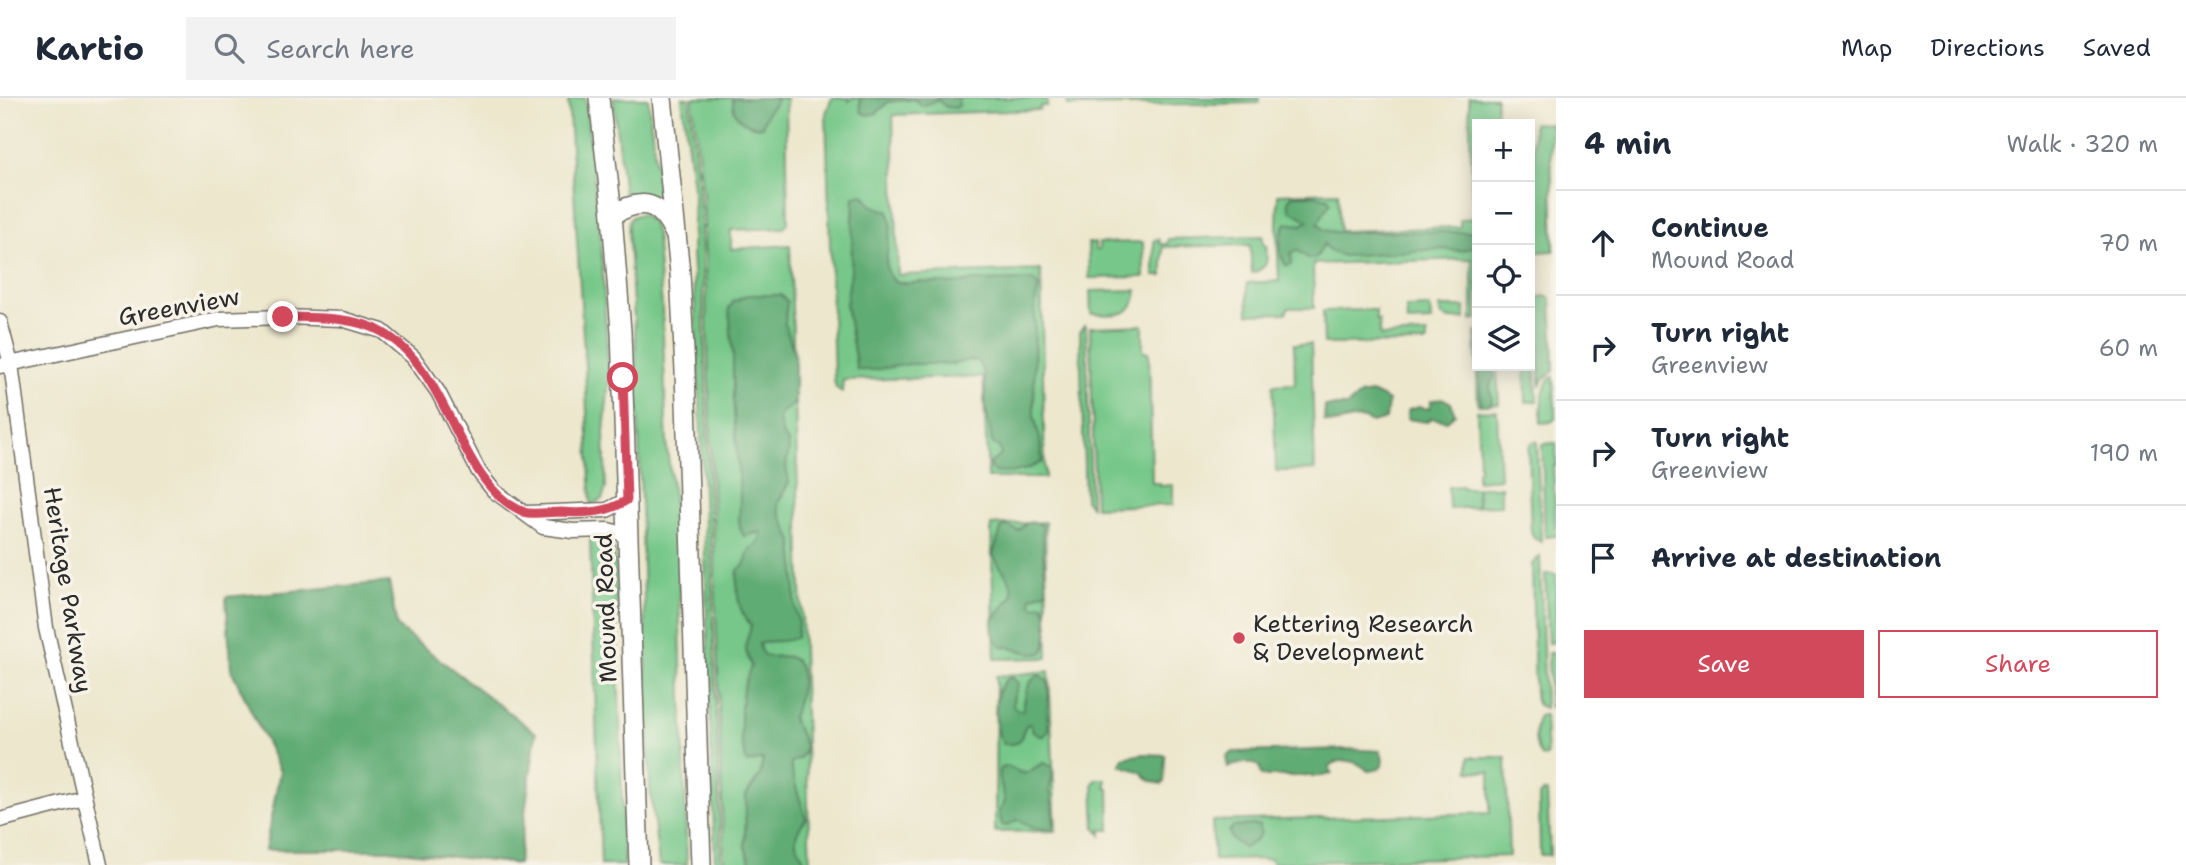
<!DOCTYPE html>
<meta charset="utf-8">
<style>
body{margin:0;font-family:"Shantell Sans",sans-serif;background:#f2f2f3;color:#1f2937}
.controls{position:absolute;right:21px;top:21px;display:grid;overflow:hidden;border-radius:0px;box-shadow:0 4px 18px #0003}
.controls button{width:63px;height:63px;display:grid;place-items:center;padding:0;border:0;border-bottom:2px solid #e0e1e3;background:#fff;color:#1f2937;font:35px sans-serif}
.stop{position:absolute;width:21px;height:21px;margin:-16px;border:5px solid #d1495b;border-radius:50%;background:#fff}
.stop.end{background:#d1495b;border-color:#fff;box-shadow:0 2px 7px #0008}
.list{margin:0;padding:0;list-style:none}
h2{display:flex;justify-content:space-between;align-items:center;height:91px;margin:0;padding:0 28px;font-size:30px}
h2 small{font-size:23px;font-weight:400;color:#747a83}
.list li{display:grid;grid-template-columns:46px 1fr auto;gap:21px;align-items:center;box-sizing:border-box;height:105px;padding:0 28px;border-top:2px solid #e0e1e3}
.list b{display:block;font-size:26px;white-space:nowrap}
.list p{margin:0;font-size:23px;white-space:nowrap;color:#747a83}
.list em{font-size:23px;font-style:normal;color:#747a83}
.actions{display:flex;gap:14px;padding:21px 28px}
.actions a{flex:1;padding:16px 0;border:2px solid #d1495b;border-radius:0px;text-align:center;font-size:24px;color:#d1495b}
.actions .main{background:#d1495b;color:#fff}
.icon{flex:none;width:38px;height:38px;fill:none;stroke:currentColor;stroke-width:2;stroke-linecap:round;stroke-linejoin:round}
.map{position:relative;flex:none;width:1556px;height:767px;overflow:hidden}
header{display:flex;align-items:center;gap:42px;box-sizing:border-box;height:98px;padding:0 35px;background:#fff;border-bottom:2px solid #e0e1e3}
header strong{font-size:33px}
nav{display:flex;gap:38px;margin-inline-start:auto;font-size:24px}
.search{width:490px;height:63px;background:#f2f2f3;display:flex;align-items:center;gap:18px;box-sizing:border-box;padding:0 24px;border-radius:0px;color:#747a83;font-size:26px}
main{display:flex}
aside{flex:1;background:#fff}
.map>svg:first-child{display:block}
</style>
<header>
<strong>Kartio</strong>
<div class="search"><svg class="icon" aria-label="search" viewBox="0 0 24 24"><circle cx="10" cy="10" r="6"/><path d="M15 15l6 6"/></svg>Search here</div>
<nav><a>Map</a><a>Directions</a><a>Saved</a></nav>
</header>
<main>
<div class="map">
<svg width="1556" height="767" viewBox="0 0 1556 767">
<rect width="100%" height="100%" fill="#f7f3e8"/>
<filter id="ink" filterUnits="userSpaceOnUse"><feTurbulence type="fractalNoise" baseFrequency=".0143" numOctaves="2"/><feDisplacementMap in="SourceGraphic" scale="14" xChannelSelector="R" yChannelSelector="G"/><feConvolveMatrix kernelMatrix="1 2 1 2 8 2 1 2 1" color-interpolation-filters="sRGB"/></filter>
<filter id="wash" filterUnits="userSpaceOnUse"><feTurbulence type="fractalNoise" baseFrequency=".00686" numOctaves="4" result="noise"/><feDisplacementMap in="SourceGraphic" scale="28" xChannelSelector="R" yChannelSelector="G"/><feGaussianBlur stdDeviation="1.57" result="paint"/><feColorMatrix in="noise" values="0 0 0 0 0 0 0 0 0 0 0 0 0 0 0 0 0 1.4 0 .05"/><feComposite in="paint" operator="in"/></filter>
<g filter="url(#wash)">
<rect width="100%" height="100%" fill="#ede7cd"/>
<g fill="#76c789" stroke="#50795a" stroke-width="2">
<path d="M 568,0 L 585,0 L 601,144 L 609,281 L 604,335 L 606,390 L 602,401 L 591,407 L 585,268 Z"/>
<path d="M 613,0 L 648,0 L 659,95 L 658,99 L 640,96 L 624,97 Z"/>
<path d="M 682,0 L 689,0 L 700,99 L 721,767 L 715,767 L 700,304 L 692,153 L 694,98 Z"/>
<path d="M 692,0 L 786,0 L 788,125 L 784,130 L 731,132 L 731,151 L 790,147 L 810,767 L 724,767 L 703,98 Z"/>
<path d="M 832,0 L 849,0 L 849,3 L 852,0 L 1047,0 L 1047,8 L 1041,8 L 1040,12 L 893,17 L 898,177 L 1041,172 L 1045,380 L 988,380 L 983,279 L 843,282 L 842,294 L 836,290 L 834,281 L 826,15 Z"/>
<path d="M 1067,0 L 1259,0 L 1259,5 L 1068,8 Z"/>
<path d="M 1469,0 L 1496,0 L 1497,26 L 1477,26 L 1477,103 L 1472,95 Z"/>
<path d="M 1533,25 L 1550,26 L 1554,153 L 1536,154 Z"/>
<path d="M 1338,94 L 1340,133 L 1460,129 L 1460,122 L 1477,119 L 1477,221 L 1472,222 L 1472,161 L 1313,166 L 1314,210 L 1288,210 L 1286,215 L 1248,216 L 1247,185 L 1279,183 L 1277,130 L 1278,96 Z"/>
<path d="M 642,116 L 652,124 L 656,136 L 662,209 L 667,351 L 677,425 L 687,767 L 659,767 L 650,690 L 636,250 L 628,131 C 628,120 632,117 642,116 Z"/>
<path d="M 1263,138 L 1263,146 L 1266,146 C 1267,163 1270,169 1252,175 L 1250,147 L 1163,149 L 1163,178 L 1154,178 L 1154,142 L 1159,141 L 1160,146 L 1167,146 L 1168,141 Z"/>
<path d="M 1143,144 L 1144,179 L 1089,180 L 1088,145 L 1095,145 L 1096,152 L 1099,152 L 1099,145 Z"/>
<path d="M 1137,192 C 1135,221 1114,217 1091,216 L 1090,193 Z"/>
<path d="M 1545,198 L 1551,201 L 1554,273 L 1543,281 L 1540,288 L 1538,199 Z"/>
<path d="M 1532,199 L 1537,303 L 1526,304 L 1525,268 L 1530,268 L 1530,200 Z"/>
<path d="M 1430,209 L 1431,223 L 1407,224 L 1406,210 Z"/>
<path d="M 1439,209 L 1465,209 L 1465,221 C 1452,221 1440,224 1439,209 Z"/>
<path d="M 1366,212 L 1376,212 L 1376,222 L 1379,222 L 1380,238 L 1427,236 L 1427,243 L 1425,245 L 1324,246 L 1323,213 Z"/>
<path d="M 1085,227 L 1086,228 L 1091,408 L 1085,402 L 1080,234 Z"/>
<path d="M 1143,227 L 1143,253 L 1149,254 L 1152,385 L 1160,385 L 1160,388 L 1173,387 L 1173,407 L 1095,409 L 1090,229 Z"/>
<path d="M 1475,234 L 1477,234 L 1477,268 L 1497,268 L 1499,306 L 1478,307 Z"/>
<path d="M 1294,246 L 1311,246 L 1315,372 L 1276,373 L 1273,287 L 1295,286 Z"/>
<path d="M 1554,279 L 1555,321 L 1551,324 L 1541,325 C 1541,310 1541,292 1550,280 Z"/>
<path d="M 1497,312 L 1500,381 L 1477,383 L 1477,373 L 1479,371 L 1477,313 Z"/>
<path d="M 1537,343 L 1541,444 L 1534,440 L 1531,434 L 1528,351 L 1531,345 Z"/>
<path d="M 1556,345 L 1556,368 L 1553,368 L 1556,438 L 1545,439 L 1542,346 Z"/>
<path d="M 1462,388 L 1463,390 L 1476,390 L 1477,409 L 1449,411 L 1448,389 Z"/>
<path d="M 1478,389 L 1501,389 L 1501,407 L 1478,408 Z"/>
<path d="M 1045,424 L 1048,560 L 995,561 L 991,427 Z"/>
<path d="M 592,439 L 600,438 L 608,441 L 615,454 L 624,767 L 601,767 L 590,443 Z"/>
<path d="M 1540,459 L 1545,610 L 1538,607 L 1535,601 L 1532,466 Z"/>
<path d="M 1545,476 L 1556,476 L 1556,544 L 1548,545 Z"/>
<path d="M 1548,555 L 1556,555 L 1556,608 L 1550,609 Z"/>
<path d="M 1049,573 L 1056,733 L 995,734 L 996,578 Z"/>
<path d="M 1545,617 L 1547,658 L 1542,659 C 1534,652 1533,628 1539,618 Z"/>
<path d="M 1469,659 L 1506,659 L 1509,758 L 1272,765 L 1271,761 L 1214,762 L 1212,723 L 1490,715 L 1490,674 L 1469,673 Z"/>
<path d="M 1098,681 L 1106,681 L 1106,689 L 1109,690 L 1110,732 L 1101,732 L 1101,737 L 1095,729 L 1093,685 Z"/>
<path d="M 1543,694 L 1547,694 L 1550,757 L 1540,757 L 1539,698 Z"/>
</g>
<g fill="#60ac75" stroke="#466c50" stroke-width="2">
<path d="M 733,0 L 777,0 C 775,10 770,8 767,15 C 765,20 764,24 762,29 C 744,28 731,19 733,0 Z"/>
<path d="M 860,0 L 958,0 L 959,8 L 955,10 L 946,9 L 938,2 L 922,8 L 914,1 L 888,4 L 877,15 L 867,17 L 861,14 Z"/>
<path d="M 863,96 L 873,108 L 888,113 C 890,119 892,123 891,129 C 890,144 875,185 905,185 C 910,186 916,184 921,184 C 937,184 955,188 971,183 L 1030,182 L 1034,183 L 1039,189 L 1035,205 L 1034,317 L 1040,341 L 1042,364 C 1027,372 1011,377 994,374 L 988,367 L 1001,357 L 999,349 L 992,345 C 991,334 988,323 986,312 C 983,295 990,277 977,263 L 969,262 L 954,266 L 910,266 L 873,272 L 857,272 L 846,207 L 851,173 L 854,98 Z"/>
<path d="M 1293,97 L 1313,97 L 1328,100 L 1330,105 L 1318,125 L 1324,132 L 1336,134 L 1473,134 L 1477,137 L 1477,145 L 1473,149 L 1461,153 L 1440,151 L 1343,158 L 1331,154 L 1324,146 L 1316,160 L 1309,161 L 1297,152 L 1291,155 L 1292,165 L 1287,168 C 1277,157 1279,137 1286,125 L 1301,127 L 1309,123 L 1290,112 L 1288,103 Z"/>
<path d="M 747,197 L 781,197 L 787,203 L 785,226 L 795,257 L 795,305 L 781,315 L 779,323 L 783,338 L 788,344 L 789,352 L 786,368 L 789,384 L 778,405 L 779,413 L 793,443 L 795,467 L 795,508 L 798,523 L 797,539 C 785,546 772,541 759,546 C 762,567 776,555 789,559 C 811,567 798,606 792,620 C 798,634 818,656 791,664 C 790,675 802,707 806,720 C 803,725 799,730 797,735 C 792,748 804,755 805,767 L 751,767 L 745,748 L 746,697 L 760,677 L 763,661 L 747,665 L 741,642 L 741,608 L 743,591 L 751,568 L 746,553 L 746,545 L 751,528 C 738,514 735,490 738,472 L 744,467 L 750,451 C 758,447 761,443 761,434 L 744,438 L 740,431 L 739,423 L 740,398 L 733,299 L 733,257 L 729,211 L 733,204 Z"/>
<path d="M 1479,268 L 1493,268 L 1494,279 L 1490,287 L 1492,303 L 1489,307 L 1481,307 Z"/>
<path d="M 1370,295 L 1380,298 L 1388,303 L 1386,321 L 1372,325 C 1353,312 1345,330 1324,323 L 1325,308 L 1347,308 L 1360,297 Z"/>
<path d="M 1442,300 L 1451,305 L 1455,316 L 1447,323 L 1432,320 L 1426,324 L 1407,321 L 1408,312 L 1419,309 L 1429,311 L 1431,303 Z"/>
<path d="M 1035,424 L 1042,427 L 1043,455 L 1047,493 L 1031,499 L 1032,507 L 1035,509 L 1043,506 C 1050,519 1048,542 1043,555 C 1027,558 1016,549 1001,548 C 993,540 990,531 994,520 L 1012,498 C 1015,482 998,470 993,456 L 1002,429 L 1006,427 L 1018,433 L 1027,425 Z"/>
<path d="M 389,484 L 397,529 L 536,635 L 518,766 L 389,752 L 265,752 L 280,673 L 231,571 L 226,499 Z"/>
<path d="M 1040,577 L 1048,584 L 1049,596 L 1047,615 L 1049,632 L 1044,638 L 1040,638 L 1033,633 L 1030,626 L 1026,627 C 1019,641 1024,647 1004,646 C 992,633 991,585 1012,579 L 1018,585 C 1019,593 1011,595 1013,608 L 1019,613 L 1023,611 C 1026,598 1025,583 1040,577 Z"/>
<path d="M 1346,651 L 1380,653 C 1386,666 1383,673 1368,673 C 1358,663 1341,658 1329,669 L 1332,676 L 1321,678 L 1261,678 L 1259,668 C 1249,662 1239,666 1228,669 L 1226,659 L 1233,654 Z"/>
<path d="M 1143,656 L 1165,657 L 1164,684 L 1162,686 L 1149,682 L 1141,674 L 1120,667 L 1123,660 Z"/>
<path d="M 1044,665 L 1052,669 C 1055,677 1050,682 1050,691 C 1051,704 1056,717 1053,731 L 1032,730 C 1015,722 1027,717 1006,728 L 1002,727 L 999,714 L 1005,703 L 1000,682 L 1000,671 L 1007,668 C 1032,681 1023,674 1044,665 Z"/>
<path d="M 1251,727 L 1259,727 L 1261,735 L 1257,741 L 1244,750 L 1231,741 L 1229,733 L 1233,729 Z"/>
</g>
</g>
<g filter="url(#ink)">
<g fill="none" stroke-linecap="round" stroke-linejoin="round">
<g stroke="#6f6d64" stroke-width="17">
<g id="street">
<path d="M 0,224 L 11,266 L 46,530 L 100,767"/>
<path d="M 0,268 L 219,221 L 283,219 L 342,221 L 382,233 L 413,259 L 438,294 L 479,374 L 494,393 L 543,429 L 573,433 L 608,432 L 628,437"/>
<path d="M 527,415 L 607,412 L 627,402"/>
<path d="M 0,722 L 84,700"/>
</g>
</g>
<g stroke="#6f6d64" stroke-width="22">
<g id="secondary">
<path d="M 599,0 L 612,117 L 621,233 L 639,767"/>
<path d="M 662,0 L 680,175 L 685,273 L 701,767"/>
<path d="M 612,117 C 642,99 660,103 675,136"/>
</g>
</g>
<use href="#street" stroke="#fff" stroke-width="14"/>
<use href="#secondary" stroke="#fff" stroke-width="19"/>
</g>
</g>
<g fill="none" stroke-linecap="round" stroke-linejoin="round" filter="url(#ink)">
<path stroke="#d1495b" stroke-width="9" d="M 283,219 C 313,220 355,218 382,234 C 453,274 456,386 524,414 C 531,417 551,414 561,414 C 583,416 608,415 627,402 L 623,280"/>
</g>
<circle fill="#d1495b" stroke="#f7f3e8" stroke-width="2.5" cx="1239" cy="540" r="7"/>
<g text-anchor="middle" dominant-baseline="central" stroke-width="7" stroke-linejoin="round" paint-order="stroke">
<g font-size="24" fill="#2b2b2b" stroke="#f7f3e8">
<text transform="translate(179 209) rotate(-10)">Greenview</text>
<text transform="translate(68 492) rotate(81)">Heritage Parkway</text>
<text transform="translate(606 510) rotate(-92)">Mound Road</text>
</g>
<g font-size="24" fill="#2b2b2b" stroke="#f7f3e8" text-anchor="start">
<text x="1253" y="526">Kettering Research<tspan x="1253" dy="28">&amp; Development</tspan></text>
</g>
</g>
</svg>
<div class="controls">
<button>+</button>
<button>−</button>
<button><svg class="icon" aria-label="locate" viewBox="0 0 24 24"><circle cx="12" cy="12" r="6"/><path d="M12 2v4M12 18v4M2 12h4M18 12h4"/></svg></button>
<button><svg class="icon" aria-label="layers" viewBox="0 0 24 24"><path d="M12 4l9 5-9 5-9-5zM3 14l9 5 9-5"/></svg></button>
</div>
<div class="stop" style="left:623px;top:280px"></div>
<div class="stop end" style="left:283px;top:219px"></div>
</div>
<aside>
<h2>4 min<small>Walk · 320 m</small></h2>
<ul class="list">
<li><svg class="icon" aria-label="ahead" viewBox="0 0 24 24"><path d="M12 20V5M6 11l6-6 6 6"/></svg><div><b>Continue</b><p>Mound Road</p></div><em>70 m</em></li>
<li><svg class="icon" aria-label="right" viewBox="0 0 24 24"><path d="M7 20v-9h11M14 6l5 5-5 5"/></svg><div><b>Turn right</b><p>Greenview</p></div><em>60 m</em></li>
<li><svg class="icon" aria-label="right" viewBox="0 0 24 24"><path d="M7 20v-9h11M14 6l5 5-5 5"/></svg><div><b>Turn right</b><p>Greenview</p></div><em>190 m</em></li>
<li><svg class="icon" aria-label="arrive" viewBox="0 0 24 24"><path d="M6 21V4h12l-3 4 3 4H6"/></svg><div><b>Arrive at destination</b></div></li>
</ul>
<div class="actions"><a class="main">Save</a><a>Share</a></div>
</aside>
</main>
